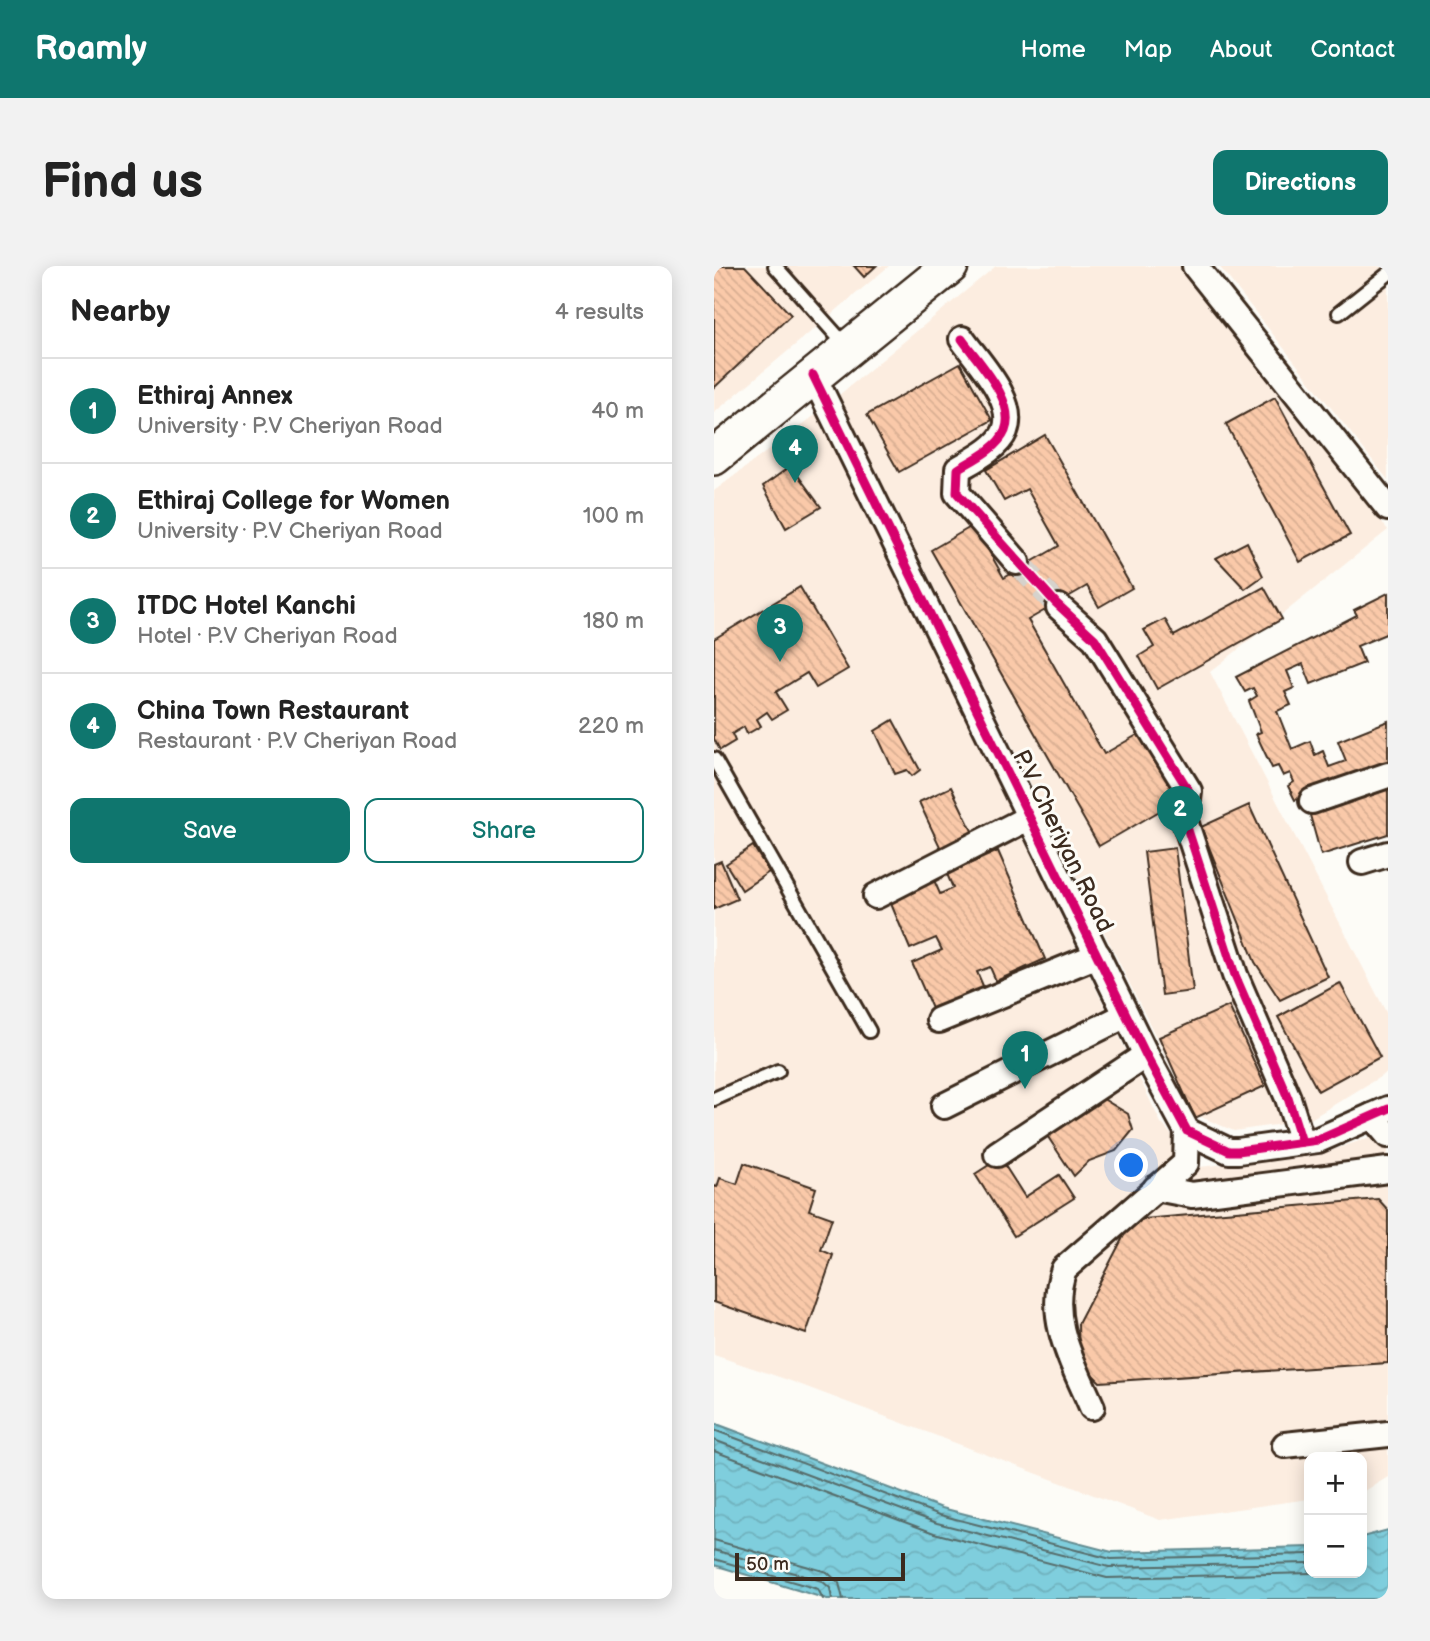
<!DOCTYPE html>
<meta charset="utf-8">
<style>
body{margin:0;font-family:"Balsamiq Sans",sans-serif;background:#f2f2f2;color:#222}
.controls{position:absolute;right:21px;bottom:21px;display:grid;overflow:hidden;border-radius:14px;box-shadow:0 4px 18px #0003}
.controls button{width:63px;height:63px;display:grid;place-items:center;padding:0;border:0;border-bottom:2px solid #e0e0e0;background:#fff;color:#222;font:35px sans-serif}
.scale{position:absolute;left:21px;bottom:18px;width:170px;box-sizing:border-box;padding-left:7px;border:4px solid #3b2a1e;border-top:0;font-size:19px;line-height:24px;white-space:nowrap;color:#3b2a1e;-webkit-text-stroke:5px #fdfcf7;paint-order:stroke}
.you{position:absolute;left:418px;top:900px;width:24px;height:24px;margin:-18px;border:5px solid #fff;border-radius:50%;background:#1a73e8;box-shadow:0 0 0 10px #1a73e833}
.badge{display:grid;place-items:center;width:46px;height:46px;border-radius:50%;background:#0f766e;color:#fff;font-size:23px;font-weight:700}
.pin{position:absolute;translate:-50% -58px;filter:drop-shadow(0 2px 4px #0008)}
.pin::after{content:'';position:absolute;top:37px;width:24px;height:21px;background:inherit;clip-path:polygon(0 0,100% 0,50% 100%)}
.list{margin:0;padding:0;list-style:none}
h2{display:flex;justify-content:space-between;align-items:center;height:91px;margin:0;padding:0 28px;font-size:30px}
h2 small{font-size:23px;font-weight:400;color:#767676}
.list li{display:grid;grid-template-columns:46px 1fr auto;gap:21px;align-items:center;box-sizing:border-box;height:105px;padding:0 28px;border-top:2px solid #e0e0e0}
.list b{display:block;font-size:26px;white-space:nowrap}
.list p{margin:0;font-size:23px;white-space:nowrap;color:#767676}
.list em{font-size:23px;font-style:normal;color:#767676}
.actions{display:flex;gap:14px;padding:21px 28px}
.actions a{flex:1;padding:16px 0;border:2px solid #0f766e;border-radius:14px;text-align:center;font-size:24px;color:#0f766e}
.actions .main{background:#0f766e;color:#fff}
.map{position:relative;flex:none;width:674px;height:1333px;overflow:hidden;border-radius:14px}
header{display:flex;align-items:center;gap:42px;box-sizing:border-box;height:98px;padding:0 35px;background:#0f766e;color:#fff}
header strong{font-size:33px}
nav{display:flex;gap:38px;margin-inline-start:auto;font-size:24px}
.intro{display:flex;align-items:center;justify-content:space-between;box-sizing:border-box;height:168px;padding:0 42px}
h1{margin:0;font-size:49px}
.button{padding:18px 32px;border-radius:14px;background:#0f766e;color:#fff;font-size:24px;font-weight:700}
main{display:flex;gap:42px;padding:0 42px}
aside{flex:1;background:#fff;border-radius:14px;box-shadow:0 4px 18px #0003}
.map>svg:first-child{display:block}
</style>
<header>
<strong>Roamly</strong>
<nav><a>Home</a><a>Map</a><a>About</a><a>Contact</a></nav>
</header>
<div class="intro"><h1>Find us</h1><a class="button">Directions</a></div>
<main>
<aside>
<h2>Nearby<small>4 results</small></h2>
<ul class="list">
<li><span class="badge">1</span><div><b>Ethiraj Annex</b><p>University · P.V Cheriyan Road</p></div><em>40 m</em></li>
<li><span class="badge">2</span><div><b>Ethiraj College for Women</b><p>University · P.V Cheriyan Road</p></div><em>100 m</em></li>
<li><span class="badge">3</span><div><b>ITDC Hotel Kanchi</b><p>Hotel · P.V Cheriyan Road</p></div><em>180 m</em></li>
<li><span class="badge">4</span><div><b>China Town Restaurant</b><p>Restaurant · P.V Cheriyan Road</p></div><em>220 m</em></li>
</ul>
<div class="actions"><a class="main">Save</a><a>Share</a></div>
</aside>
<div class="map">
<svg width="674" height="1333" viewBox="0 0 674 1333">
<defs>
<pattern id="water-waves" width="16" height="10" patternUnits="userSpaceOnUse" patternTransform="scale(1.75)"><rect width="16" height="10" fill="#7fcedd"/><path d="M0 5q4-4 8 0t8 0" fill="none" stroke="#6fb1bd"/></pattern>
<pattern id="building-back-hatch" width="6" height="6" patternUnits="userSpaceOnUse" patternTransform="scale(1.75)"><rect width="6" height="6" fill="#fac9a9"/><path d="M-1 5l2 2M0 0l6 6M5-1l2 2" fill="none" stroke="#d7ad91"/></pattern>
</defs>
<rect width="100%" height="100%" fill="#fdfcf7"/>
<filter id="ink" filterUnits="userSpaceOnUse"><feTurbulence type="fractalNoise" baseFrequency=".0143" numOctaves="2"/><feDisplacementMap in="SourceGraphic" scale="14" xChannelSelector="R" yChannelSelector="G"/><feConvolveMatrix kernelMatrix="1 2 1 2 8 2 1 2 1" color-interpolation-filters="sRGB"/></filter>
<g filter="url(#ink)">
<g fill="#fcede0">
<path d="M 0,0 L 175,0 L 0,147 Z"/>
<path d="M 282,0 L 466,0 L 674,264 L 496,406 L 674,750 L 674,806 L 595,854 L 520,865 L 480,848 L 125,129 Z"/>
<path d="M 505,0 L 674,0 L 674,214 Z"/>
<path d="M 104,147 L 447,857 L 486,901 L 613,886 L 674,865 L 674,1211 L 649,1226 L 648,1191 L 595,1191 L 595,1233 L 446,1254 L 74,1114 L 0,1089 L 0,225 Z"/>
</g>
<path fill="url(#water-waves)" stroke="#648c91" stroke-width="2" d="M 0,1157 L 228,1242 L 398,1286 L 595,1281 L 595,1307 L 648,1307 L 648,1271 L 674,1264 L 674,1333 L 113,1333 L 0,1299 Z"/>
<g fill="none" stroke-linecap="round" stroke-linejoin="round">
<g stroke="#566c6a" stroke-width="2">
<path d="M 0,1164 L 226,1249 L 397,1293 L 595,1288"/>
<path d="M 0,1174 L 223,1257 L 395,1301 L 595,1297"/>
<path d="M 0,1185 L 220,1267 L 393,1312 L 598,1307"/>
<path d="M 0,1274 L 113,1306 L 125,1317 L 129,1333"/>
<path d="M 0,1284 L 108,1315 L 116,1322 L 118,1333"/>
<path d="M 0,1293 L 104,1323 L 109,1333"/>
</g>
</g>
<g fill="url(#building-back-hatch)" stroke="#3b2a1e" stroke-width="2">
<path d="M 0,0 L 31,0 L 77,49 L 0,122 Z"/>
<path d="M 140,0 L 162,0 L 150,11 Z"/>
<path d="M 246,97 L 278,154 L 185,206 L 153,149 Z"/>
<path d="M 561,131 L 636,269 L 586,296 L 512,158 Z"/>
<path d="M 331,169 L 418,322 L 385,341 L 373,320 L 314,354 L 390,488 L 430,465 L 468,532 L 385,580 L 217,284 L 260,259 L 290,312 L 345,280 L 313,223 L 290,235 L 272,204 Z"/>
<path d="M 77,200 L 107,241 L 72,262 L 49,220 Z"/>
<path d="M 533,276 L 549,310 L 531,323 L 502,292 Z"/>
<path d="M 86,321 L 134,403 L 102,422 L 93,407 L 62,426 L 73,444 L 58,453 L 53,446 L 43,453 L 47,460 L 33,468 L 30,461 L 18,468 L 21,475 L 6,484 L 0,473 L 0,373 Z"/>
<path d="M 550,321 L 568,353 L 443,423 L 425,390 L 440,381 L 430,364 L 451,353 L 460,370 Z"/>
<path d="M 674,327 L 674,367 L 643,380 L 650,397 L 597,418 L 589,398 L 573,405 L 580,422 L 571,426 L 577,439 L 563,445 L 578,483 L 596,475 L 601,489 L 609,485 L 615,501 L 632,495 L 624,475 L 674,455 L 674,495 L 666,498 L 668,503 L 581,534 L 574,520 L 580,516 L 576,507 L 569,510 L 564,500 L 558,502 L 542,468 L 547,466 L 535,435 L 543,430 L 539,422 L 531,426 L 522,411 L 643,349 L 640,344 Z"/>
<path d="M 179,454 L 206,504 L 198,510 L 193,504 L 181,508 L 161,465 Z"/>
<path d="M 674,517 L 674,568 L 607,589 L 594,542 Z"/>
<path d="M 237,521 L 260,569 L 228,585 L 205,536 Z"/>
<path d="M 535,539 L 614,711 L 566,734 L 541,696 L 487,561 Z"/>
<path d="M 39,580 L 55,606 L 28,624 L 12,598 Z"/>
<path d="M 461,582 L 479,725 L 448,729 L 430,586 Z"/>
<path d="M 284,585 L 331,693 L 282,715 L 276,701 L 263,706 L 270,722 L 219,745 L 198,697 L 228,684 L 222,672 L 196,683 L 175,633 L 220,614 L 226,628 L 239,622 L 233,608 Z"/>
<path d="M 7,595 L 23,633 L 0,643 L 0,598 Z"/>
<path d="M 626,717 L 666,791 L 604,825 L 564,751 Z"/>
<path d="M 515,740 L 551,820 L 481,852 L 445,771 Z"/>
<path d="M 386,831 L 414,848 L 419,864 L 402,885 L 375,895 L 360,910 L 332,868 Z"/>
<path d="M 286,892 L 311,931 L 345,909 L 360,932 L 300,970 L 261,908 Z"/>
<path d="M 30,897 L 102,922 L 95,944 L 118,952 L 107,984 L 119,989 L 92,1068 L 0,1036 L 0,920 L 3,921 L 6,912 L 23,918 Z"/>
<path d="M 664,933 L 674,944 L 674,1097 L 386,1116 L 365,1095 L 364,1058 L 418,954 Z"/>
</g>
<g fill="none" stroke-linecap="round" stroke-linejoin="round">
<path stroke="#d6d2cc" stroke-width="24" stroke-dasharray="24 12" stroke-linecap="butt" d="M 303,296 L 345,341"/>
<g stroke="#3b2a1e" stroke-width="18">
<g id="lane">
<path d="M 61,0 L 133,81"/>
<path d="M 625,47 L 674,8"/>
<path d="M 0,493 L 155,765"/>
<path d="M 0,833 L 64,805"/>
</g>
</g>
<g stroke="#3b2a1e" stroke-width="30">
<g id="street">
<path d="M 481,0 L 674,242"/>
<path d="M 248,73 C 264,96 303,135 291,165 C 284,182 259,194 244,203 L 243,227 L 303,296"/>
<path d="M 99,109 L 432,789 L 473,865 L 515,885 L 524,885 L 604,874 L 674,843"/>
<path d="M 345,341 L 381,373 L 475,525 L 471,555 L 521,709 L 574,832 L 588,876"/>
<path d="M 598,535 L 674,509"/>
<path d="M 648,596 L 674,588"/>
<path d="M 162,630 L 316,551"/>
<path d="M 225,754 L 384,689"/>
<path d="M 230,840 L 412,749"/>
<path d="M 658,850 L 674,869"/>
<path d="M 283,888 L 432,789"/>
<path d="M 442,922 L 478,929 L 674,904"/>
<path d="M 378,1141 C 359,1097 332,1052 350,1003 L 472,897 L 473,865"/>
<path d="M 571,1179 L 674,1168"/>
</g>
</g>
<g stroke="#3b2a1e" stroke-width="40">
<path id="secondary" d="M 0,191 L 236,0"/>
</g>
<use href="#lane" stroke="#fdfcf7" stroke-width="12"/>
<use href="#street" stroke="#fdfcf7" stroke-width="24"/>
<use href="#secondary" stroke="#fdfcf7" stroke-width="35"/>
<g stroke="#fdfcf7" stroke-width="13">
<g id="cycleway">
<path d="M 248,73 C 264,96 303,135 291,165 C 284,182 259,194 244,203 L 243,227 L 342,337 L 381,373 L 475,525 L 471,555 L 521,709 L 574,832 L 588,876"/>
<path d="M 99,109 L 432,789 L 473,865 L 515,885 L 524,885 L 604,874 L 674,843"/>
</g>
</g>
<use href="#cycleway" stroke="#d6006c" stroke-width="9"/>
</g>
</g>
<g text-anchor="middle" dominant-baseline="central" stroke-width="6" stroke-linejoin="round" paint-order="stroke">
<g font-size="24" fill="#3b2a1e" stroke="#fdfcf7">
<text transform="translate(349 575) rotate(64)">P.V Cheriyan Road</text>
</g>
</g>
</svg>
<div class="controls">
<button>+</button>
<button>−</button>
</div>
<div class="scale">50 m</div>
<div class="you"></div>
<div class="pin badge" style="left:311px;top:823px">1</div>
<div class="pin badge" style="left:466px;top:578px">2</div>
<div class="pin badge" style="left:66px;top:396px">3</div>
<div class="pin badge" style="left:81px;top:217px">4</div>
</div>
</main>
